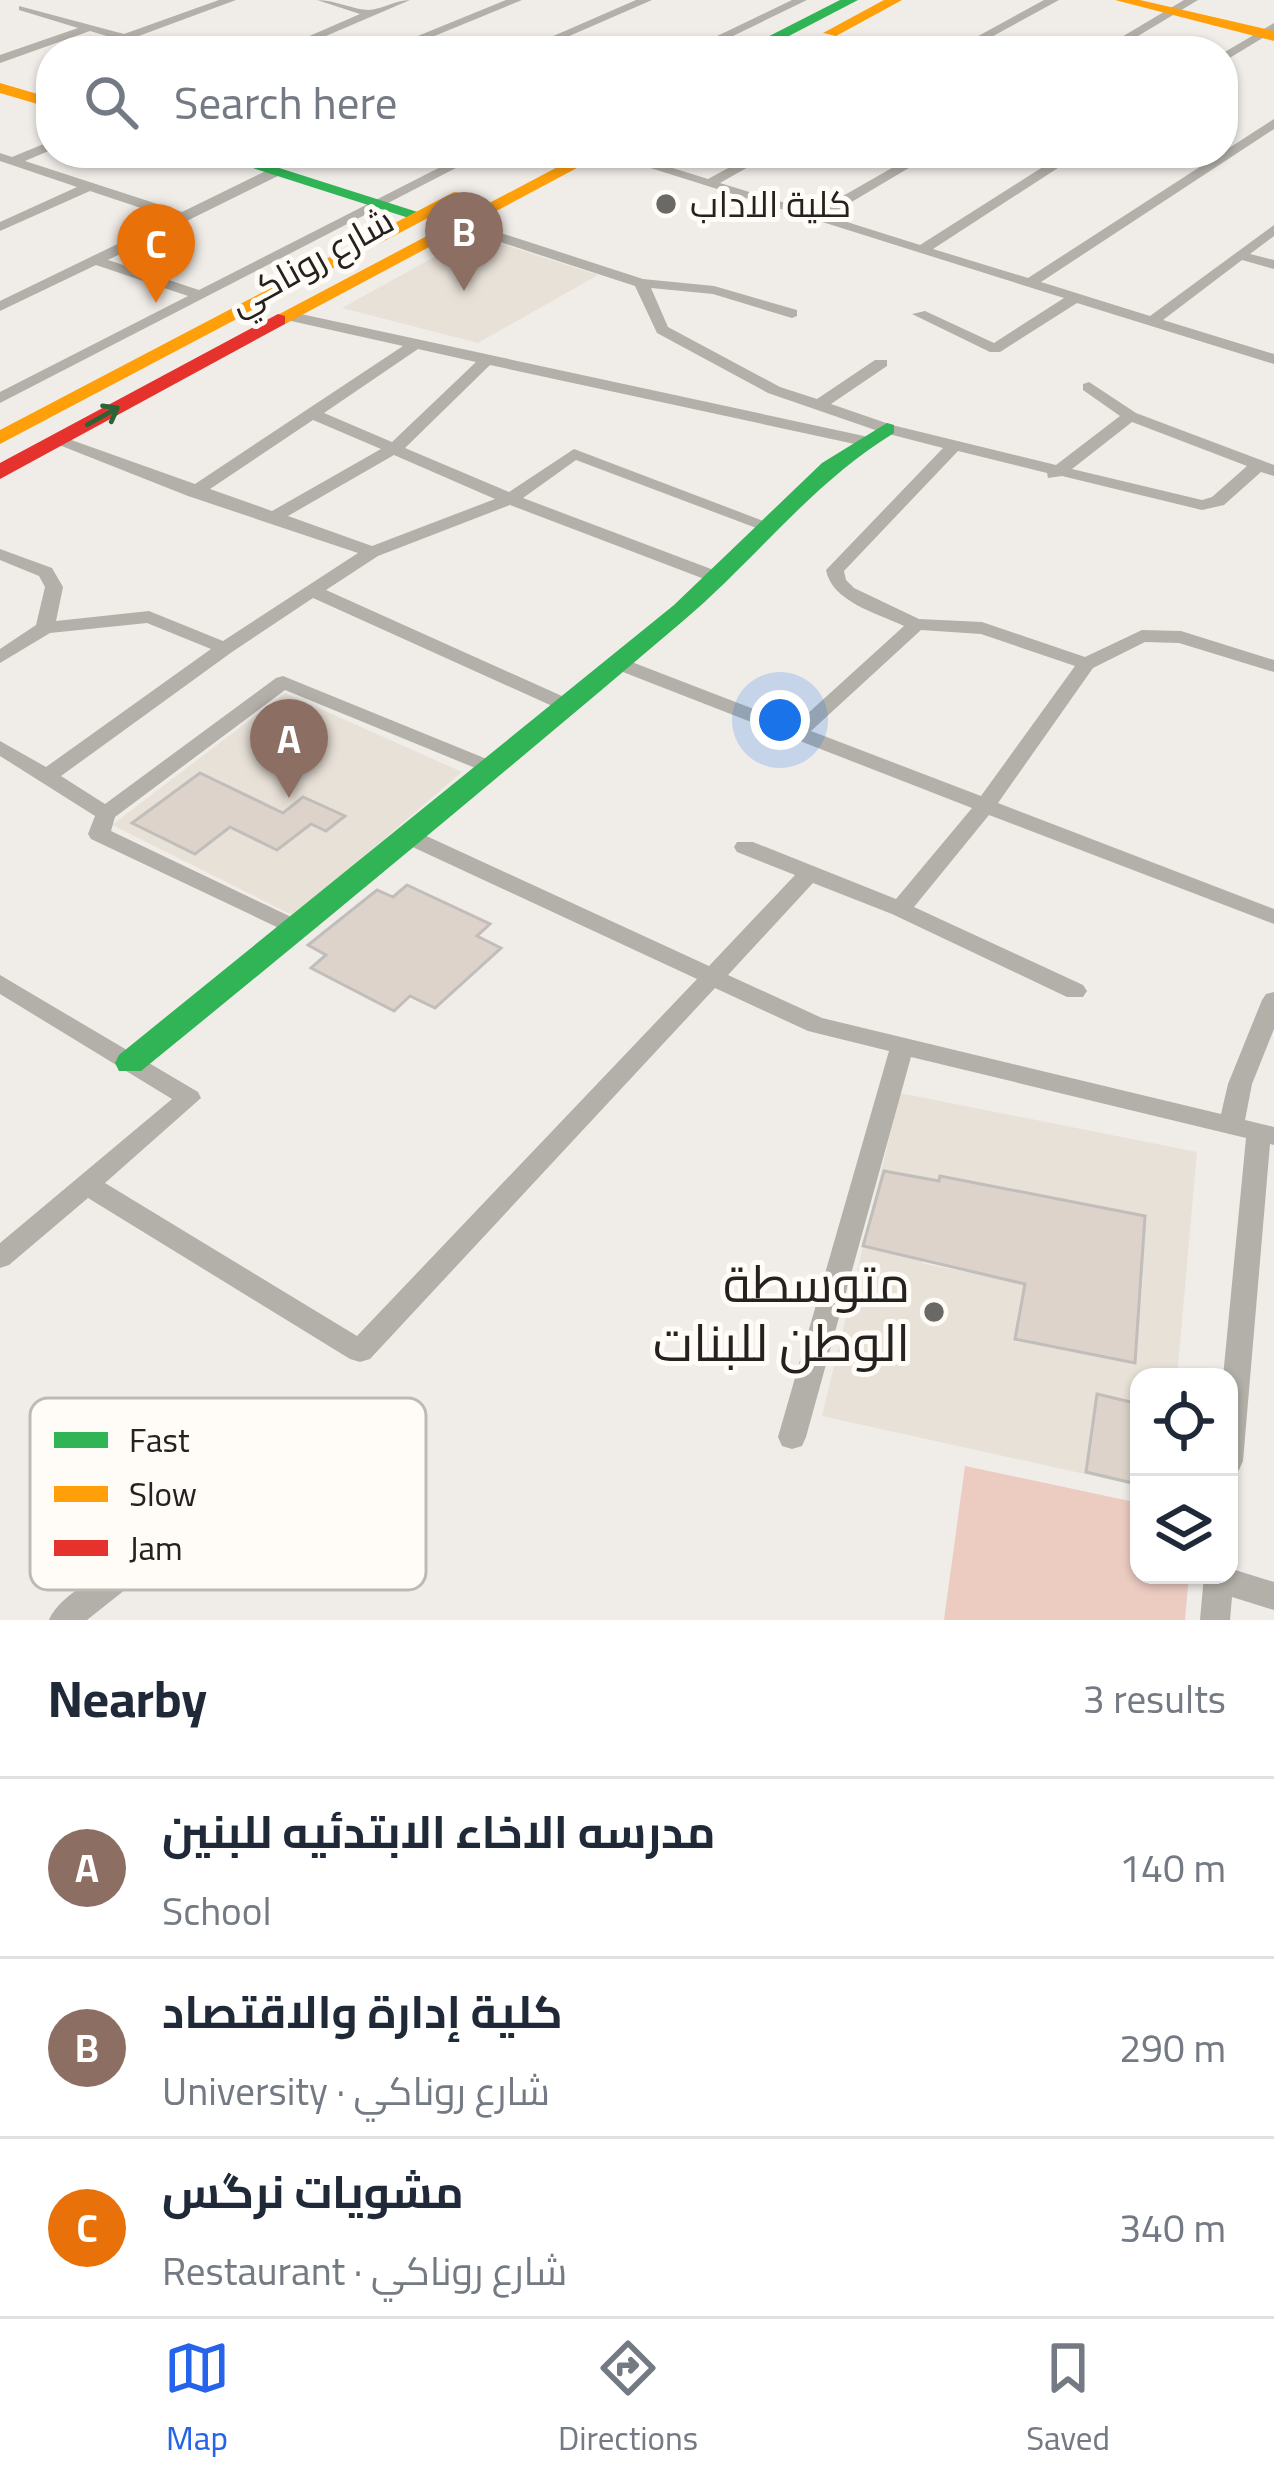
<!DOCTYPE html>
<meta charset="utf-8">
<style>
body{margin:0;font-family:Georgia,Cairo,serif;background:#f6f6f7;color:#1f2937}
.controls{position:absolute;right:36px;bottom:36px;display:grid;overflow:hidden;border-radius:24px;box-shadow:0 3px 9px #0004}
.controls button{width:108px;height:108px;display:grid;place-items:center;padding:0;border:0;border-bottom:3px solid #e0e1e3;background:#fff;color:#1f2937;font:60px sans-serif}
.you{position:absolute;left:780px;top:720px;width:42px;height:42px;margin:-30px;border:9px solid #fff;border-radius:50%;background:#1a73e8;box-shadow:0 0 0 18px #1a73e833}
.badge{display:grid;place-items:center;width:78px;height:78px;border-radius:50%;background:#2563eb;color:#fff;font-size:39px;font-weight:700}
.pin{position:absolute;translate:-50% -99px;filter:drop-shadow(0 3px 6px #0008)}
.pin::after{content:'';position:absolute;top:63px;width:42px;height:36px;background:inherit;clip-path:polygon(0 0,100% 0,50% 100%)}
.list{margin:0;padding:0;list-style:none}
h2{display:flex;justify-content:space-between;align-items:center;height:156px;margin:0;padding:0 48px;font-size:51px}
h2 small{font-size:39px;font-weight:400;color:#747a83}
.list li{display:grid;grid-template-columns:78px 1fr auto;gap:36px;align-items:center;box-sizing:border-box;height:180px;padding:0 48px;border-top:3px solid #e0e1e3}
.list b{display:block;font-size:45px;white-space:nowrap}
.list p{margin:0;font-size:39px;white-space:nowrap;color:#747a83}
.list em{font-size:39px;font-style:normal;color:#747a83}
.icon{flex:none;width:66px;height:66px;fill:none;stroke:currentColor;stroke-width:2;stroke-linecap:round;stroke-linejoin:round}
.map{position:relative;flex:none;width:1274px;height:1620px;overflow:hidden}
.search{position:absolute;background:#fff;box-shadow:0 3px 9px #0004;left:36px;right:36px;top:36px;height:132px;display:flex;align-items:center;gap:30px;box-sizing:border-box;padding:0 42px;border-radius:48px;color:#747a83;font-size:45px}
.sheet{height:696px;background:#fff}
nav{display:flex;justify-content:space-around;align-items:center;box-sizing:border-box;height:168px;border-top:3px solid #e0e1e3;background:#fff;font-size:33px;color:#747a83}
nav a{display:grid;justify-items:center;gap:6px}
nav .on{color:#2563eb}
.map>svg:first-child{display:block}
</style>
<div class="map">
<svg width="1274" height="1620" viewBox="0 0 1274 1620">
<rect width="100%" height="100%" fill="#f0ede9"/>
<g fill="#e8e1d7" fill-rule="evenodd">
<path d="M 474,235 L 598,275 L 478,343 L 342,308 Z"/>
<path d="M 285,693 L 462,772 L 294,916 L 112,825 Z"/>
<path d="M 900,1093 L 1197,1152 L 1177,1377 L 1139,1377 L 1139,1404 L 1097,1395 L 1137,1483 L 1139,1470 L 1139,1486 L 822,1416 ZM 940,1176 L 1145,1216 L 1141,1256 L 1045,1254 L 1143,1274 L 1135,1362 L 1016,1340 L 1025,1284 L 922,1263 Z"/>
</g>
<path fill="#eccbc1" d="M 965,1466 L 1139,1503 L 1139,1575 L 1189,1575 L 1185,1620 L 944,1620 Z"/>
<g fill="#ddd3ca" stroke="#c0bdba" stroke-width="3">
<path d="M 200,773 L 283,813 L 303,797 L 345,816 L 326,831 L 311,824 L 277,850 L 230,827 L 195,854 L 132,823 Z"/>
<path d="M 407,885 L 490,924 L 477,936 L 501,948 L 435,1008 L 410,996 L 394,1011 L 311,968 L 326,955 L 308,945 L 377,890 L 393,897 Z"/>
<path d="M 884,1171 L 939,1181 L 940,1176 L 1145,1216 L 1135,1363 L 1015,1339 L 1025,1284 L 863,1246 Z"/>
<path d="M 1097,1394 L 1139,1404 L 1137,1484 L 1086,1472 Z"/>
</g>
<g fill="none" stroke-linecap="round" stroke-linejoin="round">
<g fill="#b2b0a8" fill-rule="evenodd">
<path d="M 219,0 L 236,0 L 136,37 L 176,51 L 157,51 L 90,31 L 0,63 L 0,55 L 78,28 L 19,10 L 19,6 L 124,34 Z"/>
<path d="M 317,0 C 335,0 354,10 369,10 C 383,9 395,0 410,0 L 291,51 L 275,51 L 360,14 Z"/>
<path d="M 506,0 L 522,0 L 398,51 L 381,51 Z"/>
<path d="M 636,0 L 652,0 L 535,51 L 519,51 Z"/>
<path d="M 792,0 L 807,0 L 702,51 L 686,51 Z"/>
<path d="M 1044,0 L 1059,0 L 966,51 L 951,51 Z"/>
<path d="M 1184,0 L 1198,0 L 1113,51 L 1098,51 Z"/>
<path d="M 1274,23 L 1274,31 L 1223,62 L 1223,53 Z"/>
<path d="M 1274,119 L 1274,129 L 1041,282 L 1150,316 L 1274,225 L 1274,236 L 1250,254 L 1274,260 L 1274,269 L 1242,260 L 1163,320 L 1274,354 L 1274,364 L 1077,303 L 1000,352 L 990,352 L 912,314 L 925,311 L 994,343 L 1064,298 L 603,153 L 624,153 L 708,179 L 756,153 L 773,153 L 720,183 L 815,212 L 918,153 L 934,153 L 828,216 L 920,245 L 1065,153 L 1081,153 L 933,249 L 1028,278 Z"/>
<path d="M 51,141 L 51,150 L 25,161 L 182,212 L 270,169 L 280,169 L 280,175 L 108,260 L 199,290 L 468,153 L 485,153 L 0,403 L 0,392 L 188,296 L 96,265 L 0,311 L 0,301 L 171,218 L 90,191 L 0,231 L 0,222 L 77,187 L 0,161 L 0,153 L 12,157 Z"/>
<path d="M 451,220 L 461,220 L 643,279 L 714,286 L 797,310 L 797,316 L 792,318 L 713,294 L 651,288 L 668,327 L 780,387 L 817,399 L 875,360 L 887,360 L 887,366 L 831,404 L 892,425 L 1056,465 L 1120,416 L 1083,390 L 1083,384 L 1089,382 L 1136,413 L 1274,465 L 1274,476 L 1261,472 L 1224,505 L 1202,510 L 1062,476 L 1048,478 L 1047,473 L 958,451 L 844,571 L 846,580 L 854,588 L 919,619 L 982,622 L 1085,657 L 1142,630 L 1181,631 L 1274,660 L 1274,672 L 1179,643 L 1145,642 L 1093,668 L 998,803 L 1274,909 L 1274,924 L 989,815 L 914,907 L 1083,985 L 1087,991 L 1083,997 L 1067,997 L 892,914 L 813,883 L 728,975 L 822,1018 L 1221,1114 L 1228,1084 L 1262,1000 L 1266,994 L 1274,992 L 1274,1029 L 1252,1084 L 1245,1120 L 1274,1127 L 1274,1145 L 1270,1144 L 1243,1461 L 1239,1470 L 1229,1473 L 1229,1377 L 1223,1377 L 1246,1138 L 911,1057 L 806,1437 L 802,1446 L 792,1449 L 782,1446 L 778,1437 L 889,1051 L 808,1031 L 715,988 L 370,1359 L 360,1362 L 350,1359 L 88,1198 L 9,1265 L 0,1268 L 0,1243 L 172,1099 L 0,994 L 0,975 L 198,1092 L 201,1098 L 105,1183 L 357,1336 L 697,979 L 404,843 L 401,838 L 404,833 L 420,833 L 709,966 L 795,875 L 737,852 L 734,847 L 737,842 L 753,842 L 896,899 L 972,808 L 610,667 L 607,663 L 617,657 L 624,659 L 795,725 L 904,626 C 877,613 832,602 826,570 L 943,448 L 881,432 L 768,393 L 657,333 L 635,286 L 451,226 ZM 1132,422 L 1247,466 L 1212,497 L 1202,500 L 1072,469 ZM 921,630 L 981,634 L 1075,666 L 981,796 L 811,731 Z"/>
<path d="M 287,311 L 864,436 L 872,441 L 864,446 L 490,365 L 405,448 L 509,492 L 574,449 L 774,525 L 765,530 L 759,529 L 576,460 L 523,498 L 719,572 L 722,576 L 719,580 L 707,580 L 510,505 L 378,556 L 326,590 L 573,701 L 576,705 L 573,709 L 559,709 L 313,598 L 232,652 L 61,776 L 105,804 L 276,678 L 283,676 L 499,764 L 502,768 L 499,772 L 485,772 L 285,690 L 115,817 L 111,831 L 306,924 L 309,929 L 298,937 L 91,839 L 88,834 L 95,816 L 0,756 L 0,741 L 46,767 L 211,649 L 147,623 L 50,633 L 0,663 L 0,649 L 36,625 L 45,587 L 39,576 L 0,560 L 0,549 L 52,568 L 63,587 L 56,621 L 149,611 L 223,641 L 358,553 L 188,496 L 49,441 L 57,436 L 63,437 L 195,484 L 403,346 L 282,319 L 279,316 ZM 418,349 L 476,362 L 392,442 L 324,413 ZM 313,420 L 381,449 L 272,511 L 210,489 ZM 394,455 L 495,499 L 372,546 L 288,516 Z"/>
<path d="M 344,1433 L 354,1436 L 358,1445 L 354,1454 L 239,1508 L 174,1551 L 87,1620 L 49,1620 C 57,1601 79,1589 95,1576 C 172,1516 252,1465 344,1433 Z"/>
<path d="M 1229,1565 L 1232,1569 L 1274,1582 L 1274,1610 L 1232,1597 L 1230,1620 L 1200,1620 L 1204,1575 L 1229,1575 Z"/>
</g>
<g fill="#30b455" fill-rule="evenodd">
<path d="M 840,0 L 858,0 L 760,51 L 740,51 Z"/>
<path d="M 206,153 L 232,153 L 427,215 L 412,219 Z"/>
<path d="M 887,423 L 894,425 L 894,433 C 812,483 756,559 683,621 C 504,773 323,923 141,1071 L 119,1071 L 115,1063 L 119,1055 L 674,605 L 822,463 Z"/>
</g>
<g fill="#ff9f0a" fill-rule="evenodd">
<path d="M 884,0 L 902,0 L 836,36 L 823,33 Z"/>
<path d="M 1115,0 L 1140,0 L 1274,31 L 1274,41 Z"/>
<path d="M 0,83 L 51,98 L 51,108 L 0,93 Z"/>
<path d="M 584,153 L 605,153 L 285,324 L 268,320 Z"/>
<path d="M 454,192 L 460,193 L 460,201 L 0,444 L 0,430 Z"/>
</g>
<path fill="#e5322d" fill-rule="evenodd" d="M 278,314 L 285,316 L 285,324 L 0,479 L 0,463 Z"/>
</g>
<defs><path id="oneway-shaft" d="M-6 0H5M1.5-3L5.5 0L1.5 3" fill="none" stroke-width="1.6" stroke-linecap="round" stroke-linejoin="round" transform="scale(3)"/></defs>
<use stroke="#296438" href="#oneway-shaft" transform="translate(103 416) rotate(-29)"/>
<g fill="#6b6966" stroke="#fffbf6" stroke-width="4.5">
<circle cx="666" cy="204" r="12"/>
<circle cx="934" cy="1312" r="12"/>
</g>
<g text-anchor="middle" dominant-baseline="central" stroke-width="10" stroke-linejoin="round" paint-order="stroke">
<g font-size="36" fill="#242220" stroke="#fffbf6" text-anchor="start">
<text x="690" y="204">كلية الاداب</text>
</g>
<g font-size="36" fill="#242220" stroke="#fffbf6">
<text transform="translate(311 261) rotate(-29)">شارع روناكي</text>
</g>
<g font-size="51" fill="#242220" stroke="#fffbf6" text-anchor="end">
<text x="910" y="1283">متوسطة<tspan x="910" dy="59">الوطن للبنات</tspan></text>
</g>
</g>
<rect x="30" y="1398" width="396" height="192" rx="18" fill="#fffbf6" stroke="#bdbab6" stroke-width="3"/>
<rect x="54" y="1432" width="54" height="16" fill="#30b455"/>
<rect x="54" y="1486" width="54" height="16" fill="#ff9f0a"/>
<rect x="54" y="1540" width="54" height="16" fill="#e5322d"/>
<g font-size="33" fill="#242220">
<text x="129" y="1452">Fast</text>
<text x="129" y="1506">Slow</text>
<text x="129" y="1560">Jam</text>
</g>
</svg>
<div class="controls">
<button><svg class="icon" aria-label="locate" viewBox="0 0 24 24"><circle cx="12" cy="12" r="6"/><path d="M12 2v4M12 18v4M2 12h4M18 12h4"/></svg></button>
<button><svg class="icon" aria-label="layers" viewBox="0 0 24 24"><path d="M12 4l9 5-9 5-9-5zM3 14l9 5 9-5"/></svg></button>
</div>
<div class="you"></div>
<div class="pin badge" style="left:289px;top:798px;background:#8d6e63">A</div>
<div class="pin badge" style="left:464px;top:291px;background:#8d6e63">B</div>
<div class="pin badge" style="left:156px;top:303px;background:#e8710a">C</div>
<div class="search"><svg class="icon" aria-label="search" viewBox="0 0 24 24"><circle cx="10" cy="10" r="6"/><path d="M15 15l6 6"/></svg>Search here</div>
</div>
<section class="sheet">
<h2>Nearby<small>3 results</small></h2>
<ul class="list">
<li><span class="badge" style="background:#8d6e63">A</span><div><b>مدرسه الاخاء الابتدئيه للبنين</b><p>School</p></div><em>140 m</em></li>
<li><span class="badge" style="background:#8d6e63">B</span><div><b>كلية إدارة والاقتصاد</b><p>University · شارع روناكي</p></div><em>290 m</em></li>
<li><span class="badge" style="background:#e8710a">C</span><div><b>مشويات نرگس</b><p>Restaurant · شارع روناكي</p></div><em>340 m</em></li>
</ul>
</section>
<nav>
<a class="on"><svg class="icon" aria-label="map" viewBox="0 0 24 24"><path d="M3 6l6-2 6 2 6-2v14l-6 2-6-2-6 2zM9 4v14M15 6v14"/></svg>Map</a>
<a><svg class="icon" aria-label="directions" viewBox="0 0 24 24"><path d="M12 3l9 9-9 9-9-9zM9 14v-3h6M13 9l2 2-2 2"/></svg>Directions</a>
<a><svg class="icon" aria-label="saved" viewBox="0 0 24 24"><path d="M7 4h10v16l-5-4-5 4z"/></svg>Saved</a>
</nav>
